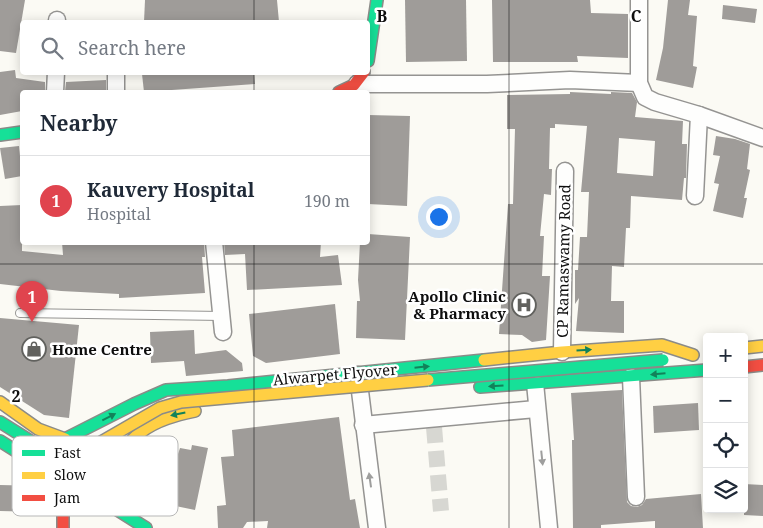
<!DOCTYPE html>
<meta charset="utf-8">
<style>
body{margin:0;font-family:"Noto Serif",serif;background:#f6f6f7;color:#1f2937}
.controls{position:absolute;right:15px;bottom:15px;display:grid;overflow:hidden;border-radius:5px;box-shadow:0 2px 12px #0003}
.controls button{width:45px;height:45px;display:grid;place-items:center;padding:0;border:0;border-bottom:1px solid #e0e1e3;background:#fff;color:#1f2937;font:25px sans-serif}
.you{position:absolute;left:438px;top:216px;width:18px;height:18px;margin:-12px;border:4px solid #fff;border-radius:50%;background:#1a73e8;box-shadow:0 0 0 8px #1a73e833}
.badge{display:grid;place-items:center;width:32px;height:32px;border-radius:50%;background:#61615e;color:#fff;font-size:16px;font-weight:700}
.pin{position:absolute;translate:-50% -41px;filter:drop-shadow(0 1px 2px #0008)}
.pin::after{content:'';position:absolute;top:26px;width:18px;height:15px;background:inherit;clip-path:polygon(0 0,100% 0,50% 100%)}
.list{margin:0;padding:0;list-style:none}
h2{display:flex;justify-content:space-between;align-items:center;height:65px;margin:0;padding:0 20px;font-size:21px}
h2 small{font-size:16px;font-weight:400;color:#747a83}
.list li{display:grid;grid-template-columns:32px 1fr auto;gap:15px;align-items:center;box-sizing:border-box;height:90px;padding:0 20px;border-top:1px solid #e0e1e3}
.list b{display:block;font-size:19px;white-space:nowrap}
.list p{margin:0;font-size:16px;white-space:nowrap;color:#747a83}
.list em{font-size:16px;font-style:normal;color:#747a83}
.icon{flex:none;width:28px;height:28px;fill:none;stroke:currentColor;stroke-width:2;stroke-linecap:round;stroke-linejoin:round}
.map{position:relative;flex:none;width:763px;height:528px;overflow:hidden}
.search{position:absolute;background:#fff;box-shadow:0 2px 12px #0003;left:20px;top:20px;width:350px;height:55px;display:flex;align-items:center;gap:12px;box-sizing:border-box;padding:0 18px;border-radius:5px;color:#747a83;font-size:19px}
.panel{position:absolute;background:#fff;box-shadow:0 2px 12px #0003;left:20px;top:90px;width:350px;height:155px;border-radius:5px}
.map>svg:first-child{display:block}
</style>
<div class="map">
<svg width="763" height="528" viewBox="0 0 763 528">
<rect width="100%" height="100%" fill="#fbfaf4"/>
<g fill="#9f9c99" fill-rule="evenodd">
<path d="M 0,0 L 25,0 L 16,53 L 0,51 Z"/>
<path d="M 145,0 L 277,0 L 279,22 L 144,22 Z"/>
<path d="M 405,0 L 466,0 L 467,61 L 406,62 Z"/>
<path d="M 492,0 L 590,0 L 591,13 L 628,14 L 628,58 L 577,56 L 578,62 L 493,62 Z"/>
<path d="M 668,0 L 690,0 L 688,15 L 697,16 L 693,66 L 697,67 L 693,88 L 656,80 L 663,48 Z"/>
<path d="M 723,5 L 757,9 L 755,23 L 722,19 Z"/>
<path d="M 15,70 L 16,78 L 45,82 L 45,92 L 22,92 L 22,111 L 0,115 L 0,72 Z"/>
<path d="M 154,72 L 254,72 L 255,84 L 144,92 L 142,74 Z"/>
<path d="M 106,80 L 106,92 L 65,92 L 66,82 Z"/>
<path d="M 570,92 L 611,94 L 611,92 L 632,93 L 637,102 L 635,117 L 683,121 L 682,144 L 687,144 L 686,178 L 684,178 L 682,200 L 631,196 L 630,228 L 626,228 L 624,267 L 612,266 L 611,301 L 624,301 L 624,333 L 576,331 L 579,298 L 575,304 L 575,270 L 578,270 L 580,237 L 587,237 L 589,192 L 581,192 L 587,126 L 555,124 L 555,128 L 550,128 L 549,169 L 552,169 L 551,195 L 544,194 L 540,236 L 544,236 L 542,276 L 550,276 L 546,340 L 532,342 L 522,335 L 499,334 L 508,204 L 513,204 L 515,129 L 507,129 L 507,95 L 570,94 ZM 619,138 L 655,141 L 653,176 L 617,173 Z"/>
<path d="M 368,115 L 410,116 L 407,206 L 368,204 Z"/>
<path d="M 716,136 L 735,139 L 750,144 L 747,169 L 750,170 L 744,198 L 747,198 L 743,218 L 713,211 L 719,184 L 714,183 L 720,156 L 713,155 Z"/>
<path d="M 19,146 L 22,176 L 5,179 L 0,148 Z"/>
<path d="M 22,205 L 22,251 L 63,255 L 62,242 L 204,242 L 205,257 L 202,257 L 205,293 L 119,298 L 119,294 L 61,291 L 0,284 L 0,206 Z"/>
<path d="M 368,234 L 410,237 L 405,340 L 356,338 L 357,301 L 360,301 L 358,280 L 360,242 L 368,242 Z"/>
<path d="M 224,242 L 321,242 L 320,257 L 338,255 L 342,285 L 247,290 L 245,254 L 225,255 Z"/>
<path d="M 335,304 L 340,354 L 266,363 L 253,356 L 249,314 Z"/>
<path d="M 0,318 L 79,325 L 69,418 L 44,415 L 0,387 Z"/>
<path d="M 194,330 L 195,354 L 226,350 L 242,363 L 243,371 L 186,376 L 184,361 L 151,363 L 150,332 Z"/>
<path d="M 622,390 L 627,502 L 631,506 L 637,507 L 642,505 L 646,499 L 701,494 L 703,528 L 655,528 L 655,521 L 601,525 L 601,528 L 573,528 L 572,440 L 574,440 L 571,393 Z"/>
<path d="M 698,403 L 699,430 L 654,433 L 653,406 Z"/>
<path d="M 339,417 L 350,500 L 355,499 L 360,528 L 267,528 L 268,521 L 247,522 L 243,528 L 218,528 L 217,506 L 226,505 L 221,457 L 234,456 L 232,430 Z"/>
<path d="M 192,445 L 208,448 L 195,510 L 161,503 L 162,499 L 157,497 L 159,487 L 155,486 L 157,479 L 153,478 L 158,454 L 167,456 L 168,452 L 178,454 L 180,448 L 191,450 Z"/>
<path d="M 744,484 L 763,485 L 763,516 L 744,515 Z"/>
<path d="M 0,485 L 42,486 L 41,512 L 0,511 Z"/>
</g>
<g fill="none" stroke-linecap="round" stroke-linejoin="round">
<path stroke="#d7d7d2" stroke-width="16" stroke-dasharray="16 8" stroke-linecap="butt" d="M 434,427 L 441,511"/>
<g stroke="#959492" stroke-width="10">
<path id="lane" d="M 20,313 L 222,316"/>
</g>
<g stroke="#959492" stroke-width="19">
<g id="street">
<path d="M 639,0 L 639,83 L 645,97 L 655,102 L 699,115 L 763,138"/>
<path d="M 57,22 L 57,20"/>
<path d="M 116,72 L 116,92"/>
<path d="M 357,84 L 487,84 L 570,80 L 639,83"/>
<path d="M 55,92 L 56,72"/>
<path d="M 695,196 L 699,115"/>
<path d="M 214,242 L 223,332"/>
<path d="M 562,352 L 565,171"/>
<path d="M 358,375 L 377,528"/>
<path d="M 631,377 L 636,497"/>
<path d="M 535,383 L 549,528"/>
<path d="M 363,425 L 536,409"/>
</g>
</g>
<g stroke="#8b8b88" stroke-width="14">
<g id="fast">
<path d="M 368,61 L 377,0"/>
<path d="M 0,135 L 22,132"/>
<path d="M 480,387 L 707,370"/>
<path d="M 0,422 L 40,447 L 58,454"/>
<path d="M 65,439 L 134,404 L 166,390 L 228,386 L 484,360"/>
<path d="M 0,441 L 43,468 L 62,475 L 146,528"/>
</g>
</g>
<g stroke="#8b8b88" stroke-width="14">
<g id="slow">
<path d="M 744,348 L 763,346"/>
<path d="M 484,360 L 562,352 L 662,345 L 693,355"/>
<path d="M 0,402 L 38,429 L 65,439"/>
<path d="M 62,475 C 87,473 106,466 124,448 C 130,443 135,436 141,432 C 157,420 176,415 195,411"/>
</g>
</g>
<g stroke="#8b8b88" stroke-width="14">
<g id="jam">
<path d="M 339,92 L 354,85 L 364,72"/>
<path d="M 744,367 L 763,365"/>
<path d="M 63,465 L 63,528"/>
</g>
</g>
<use href="#lane" stroke="#fefefd" stroke-width="8"/>
<use href="#street" stroke="#fefefd" stroke-width="16"/>
<use href="#fast" stroke="#16e098" stroke-width="11"/>
<use href="#slow" stroke="#ffcf43" stroke-width="11"/>
<use href="#jam" stroke="#f24e42" stroke-width="11"/>
<g stroke="#8b8b88" stroke-width="14" stroke-linecap="butt">
<path id="fast-bridge" d="M 428,380 L 663,360"/>
</g>
<g stroke="#8b8b88" stroke-width="14" stroke-linecap="butt">
<path id="slow-bridge" d="M 58,454 L 82,453 L 160,408 L 181,402 L 428,380"/>
</g>
<use href="#fast-bridge" stroke="#16e098" stroke-width="11"/>
<use href="#slow-bridge" stroke="#ffcf43" stroke-width="11"/>
</g>
<defs><path id="oneway-solid" d="M-6-.8H1V-3.2L6.5 0L1 3.2V.8H-6Z" transform="scale(1.25)"/></defs>
<g fill="#12825a">
<use href="#oneway-solid" transform="translate(584 350) rotate(-4)"/>
<use href="#oneway-solid" transform="translate(422 367) rotate(-6)"/>
<use href="#oneway-solid" transform="translate(658 374) rotate(175)"/>
<use href="#oneway-solid" transform="translate(496 386) rotate(176)"/>
<use href="#oneway-solid" transform="translate(178 414) rotate(168)"/>
<use href="#oneway-solid" transform="translate(109 417) rotate(-27)"/>
</g>
<g fill="#9e9e9d">
<use href="#oneway-solid" transform="translate(542 458) rotate(84)"/>
<use href="#oneway-solid" transform="translate(370 480) rotate(-98)"/>
</g>
<path fill="none" stroke="#0e0e0e" stroke-width="1" stroke-opacity="0.55" d="M 254,0 L 254,22M 509,0 L 509,528M 254,72 L 254,92M 254,242 L 254,528M 0,264 L 763,264"/>
<defs>
<g id="hospital-ring" transform="scale(1.25)"><circle r="9.5" fill="#fff" stroke="#61615e" stroke-width="1.5"/><path d="M-5-5h3v3.5h4V-5h3V5h-3V1.5h-4V5h-3Z" fill="#61615e"/></g>
<g id="shop-ring" transform="scale(1.25)"><circle r="9.5" fill="#fff" stroke="#61615e" stroke-width="1.5"/><path d="M-5-2.5h2.3a2.7 3.5 0 0 1 5.4 0H5L5.5 6h-11ZM-1.5-2.5h3a1.5 2.3 0 0 0-3 0Z" fill="#61615e"/></g>
</defs>
<g fill-rule="evenodd">
<use href="#hospital-ring" x="524" y="305"/>
<use href="#shop-ring" x="34" y="349"/>
</g>
<g text-anchor="middle" dominant-baseline="central" stroke-width="5" stroke-linejoin="round" paint-order="stroke">
<g font-size="15" fill="#0e0e0e" stroke="#fff">
<text transform="translate(563 261) rotate(-89)">CP Ramaswamy Road</text>
<text transform="translate(335 374) rotate(-5)">Alwarpet Flyover</text>
</g>
<g font-size="15" font-weight="bold" fill="#0e0e0e" stroke="#fff" text-anchor="end">
<text x="506" y="296">Apollo Clinic<tspan x="506" dy="17">&amp; Pharmacy</tspan></text>
<text x="52" y="349" text-anchor="start">Home Centre</text>
</g>
</g>
<rect x="12" y="436" width="166" height="80" rx="8" fill="#fff" stroke="#b7b7b7" stroke-width="1"/>
<rect x="22" y="450" width="23" height="6" fill="#16e098"/>
<rect x="22" y="472" width="23" height="7" fill="#ffcf43"/>
<rect x="22" y="495" width="23" height="6" fill="#f24e42"/>
<g font-size="14" fill="#0e0e0e">
<text x="54" y="458">Fast</text>
<text x="54" y="480">Slow</text>
<text x="54" y="503">Jam</text>
</g>
<g font-size="16" text-anchor="middle" font-weight="bold" fill="#0e0e0e" stroke="#fff" stroke-width="5" stroke-linejoin="round" paint-order="stroke">
<text x="382" y="22">B</text>
<text x="636" y="22">C</text>
<text x="16" y="402">2</text>
</g>
</svg>
<div class="controls">
<button>+</button>
<button>−</button>
<button><svg class="icon" aria-label="locate" viewBox="0 0 24 24"><circle cx="12" cy="12" r="6"/><path d="M12 2v4M12 18v4M2 12h4M18 12h4"/></svg></button>
<button><svg class="icon" aria-label="layers" viewBox="0 0 24 24"><path d="M12 4l9 5-9 5-9-5zM3 14l9 5 9-5"/></svg></button>
</div>
<div class="you"></div>
<div class="pin badge" style="left:32px;top:322px;background:#e0444e">1</div>
<div class="search"><svg class="icon" aria-label="search" viewBox="0 0 24 24"><circle cx="10" cy="10" r="6"/><path d="M15 15l6 6"/></svg>Search here</div>
<section class="panel">
<h2>Nearby<small></small></h2>
<ul class="list">
<li><span class="badge" style="background:#e0444e">1</span><div><b>Kauvery Hospital</b><p>Hospital</p></div><em>190 m</em></li>
</ul>
</section>
</div>
